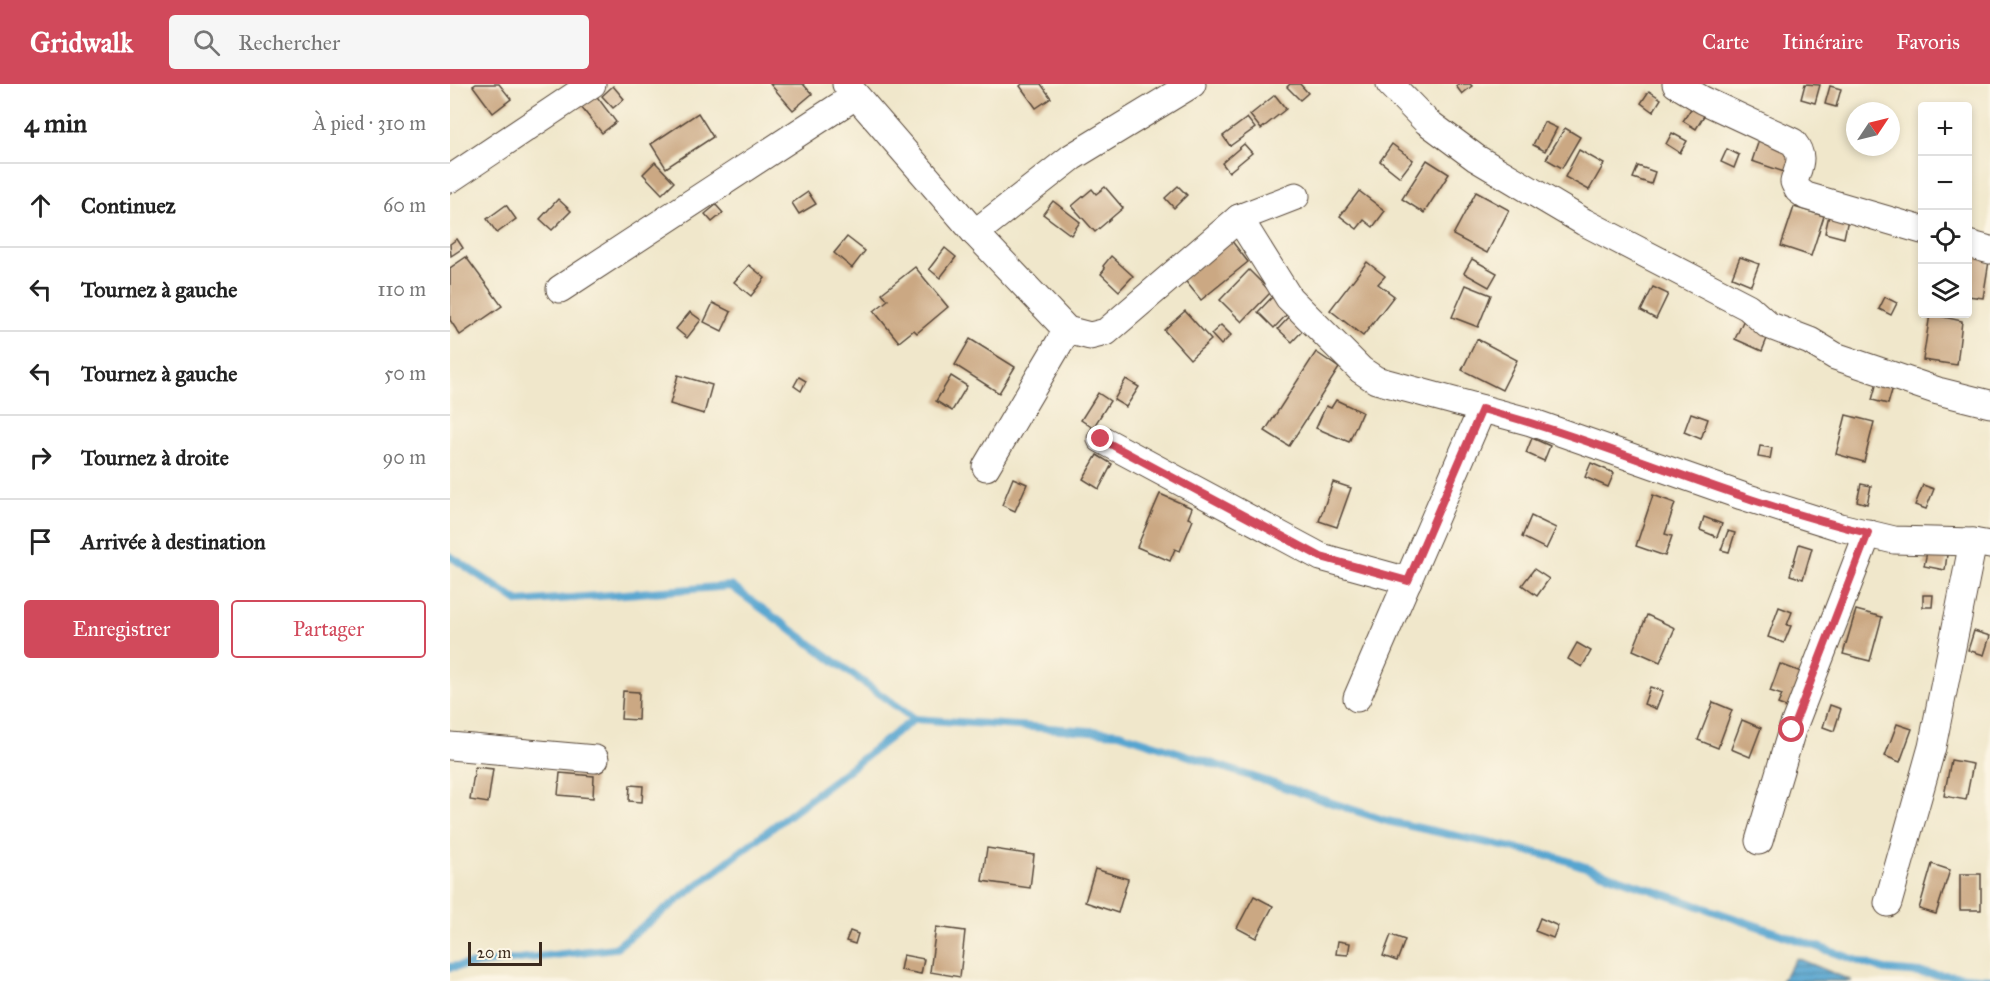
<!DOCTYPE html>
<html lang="fr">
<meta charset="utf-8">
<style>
body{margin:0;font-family:"IM FELL Great Primer",serif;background:#f6f6f6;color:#222}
.controls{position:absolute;right:18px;top:18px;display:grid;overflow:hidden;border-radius:6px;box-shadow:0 3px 9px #0003}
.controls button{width:54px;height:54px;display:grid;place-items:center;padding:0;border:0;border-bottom:2px solid #e0e0e0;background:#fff;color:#222;font:30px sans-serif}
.compass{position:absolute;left:1396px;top:18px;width:54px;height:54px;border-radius:50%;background:#fff;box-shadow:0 3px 9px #0003;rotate:55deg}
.scale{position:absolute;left:18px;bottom:15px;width:74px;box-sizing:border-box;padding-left:6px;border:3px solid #3b2a1e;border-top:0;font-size:16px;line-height:21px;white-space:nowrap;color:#3b2a1e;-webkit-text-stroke:4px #fcf5e5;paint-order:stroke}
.stop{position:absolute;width:18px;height:18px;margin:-14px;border:4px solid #d1495b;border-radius:50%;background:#fff}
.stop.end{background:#d1495b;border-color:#fff;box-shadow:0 2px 6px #0008}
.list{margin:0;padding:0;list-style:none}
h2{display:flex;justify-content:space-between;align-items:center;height:78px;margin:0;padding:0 24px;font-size:26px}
h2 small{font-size:20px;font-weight:400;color:#767676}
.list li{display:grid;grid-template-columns:39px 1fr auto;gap:18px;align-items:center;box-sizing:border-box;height:84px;padding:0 24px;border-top:2px solid #e0e0e0}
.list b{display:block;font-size:22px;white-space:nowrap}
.list em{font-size:20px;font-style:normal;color:#767676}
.actions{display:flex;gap:12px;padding:18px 24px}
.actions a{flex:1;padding:14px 0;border:2px solid #d1495b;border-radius:6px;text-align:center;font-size:21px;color:#d1495b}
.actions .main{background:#d1495b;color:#fff}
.icon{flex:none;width:33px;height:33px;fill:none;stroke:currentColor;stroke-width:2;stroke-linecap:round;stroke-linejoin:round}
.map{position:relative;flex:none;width:1540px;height:897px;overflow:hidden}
header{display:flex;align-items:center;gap:36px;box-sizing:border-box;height:84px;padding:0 30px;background:#d1495b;color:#fff}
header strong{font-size:28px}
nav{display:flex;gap:33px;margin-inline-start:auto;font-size:21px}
.search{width:420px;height:54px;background:#f6f6f6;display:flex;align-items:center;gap:15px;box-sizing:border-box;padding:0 21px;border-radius:6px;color:#767676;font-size:22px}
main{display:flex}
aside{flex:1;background:#fff}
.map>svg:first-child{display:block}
</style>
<header>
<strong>Gridwalk</strong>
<div class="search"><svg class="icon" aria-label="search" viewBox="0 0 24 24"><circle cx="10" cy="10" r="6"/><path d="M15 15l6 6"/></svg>Rechercher</div>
<nav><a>Carte</a><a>Itinéraire</a><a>Favoris</a></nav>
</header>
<main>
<aside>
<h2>4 min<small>À pied · 310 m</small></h2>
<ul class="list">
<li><svg class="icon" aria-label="ahead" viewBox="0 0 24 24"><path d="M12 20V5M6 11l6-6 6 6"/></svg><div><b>Continuez</b></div><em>60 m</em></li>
<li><svg class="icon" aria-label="left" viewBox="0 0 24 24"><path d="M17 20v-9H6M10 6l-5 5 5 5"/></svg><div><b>Tournez à gauche</b></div><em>110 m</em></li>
<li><svg class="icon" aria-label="left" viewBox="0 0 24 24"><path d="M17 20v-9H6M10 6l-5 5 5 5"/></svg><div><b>Tournez à gauche</b></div><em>50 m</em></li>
<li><svg class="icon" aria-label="right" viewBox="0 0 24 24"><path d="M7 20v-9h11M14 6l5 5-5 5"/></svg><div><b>Tournez à droite</b></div><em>90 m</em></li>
<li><svg class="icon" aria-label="arrive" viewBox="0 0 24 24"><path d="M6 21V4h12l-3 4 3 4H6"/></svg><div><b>Arrivée à destination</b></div></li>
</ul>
<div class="actions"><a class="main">Enregistrer</a><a>Partager</a></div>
</aside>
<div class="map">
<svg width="1540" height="897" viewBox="0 0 1540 897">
<defs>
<pattern id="water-rules" width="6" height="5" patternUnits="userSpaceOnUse" patternTransform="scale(1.5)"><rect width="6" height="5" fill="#57a5d0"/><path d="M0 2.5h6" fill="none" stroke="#4987a8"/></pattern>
</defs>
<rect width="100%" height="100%" fill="#fcf5e5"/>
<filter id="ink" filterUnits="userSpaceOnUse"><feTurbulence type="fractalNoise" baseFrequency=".0167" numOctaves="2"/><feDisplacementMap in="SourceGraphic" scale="12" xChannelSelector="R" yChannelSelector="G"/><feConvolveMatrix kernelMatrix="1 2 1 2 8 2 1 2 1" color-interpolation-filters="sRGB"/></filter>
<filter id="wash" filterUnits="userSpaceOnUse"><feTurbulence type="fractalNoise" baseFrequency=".008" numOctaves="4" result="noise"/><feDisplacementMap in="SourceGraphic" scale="24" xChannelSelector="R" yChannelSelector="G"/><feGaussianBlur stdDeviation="1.35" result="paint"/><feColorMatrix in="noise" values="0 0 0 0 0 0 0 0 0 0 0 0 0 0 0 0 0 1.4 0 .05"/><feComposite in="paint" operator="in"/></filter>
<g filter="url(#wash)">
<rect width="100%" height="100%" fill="#f0e7cb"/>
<path fill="url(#water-rules)" stroke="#496877" stroke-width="1.5" d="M 1347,874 L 1402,897 L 1331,897 Z"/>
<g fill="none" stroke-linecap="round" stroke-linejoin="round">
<g stroke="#57a5d0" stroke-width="8">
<path d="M 0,472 L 69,518 L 281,502 L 464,635"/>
<path d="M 0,883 L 165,864 L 464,635 L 669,649 L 937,737 L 1109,774 L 1435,886 L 1540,895"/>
</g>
</g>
<g id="blocks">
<g fill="#cba883">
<path d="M 26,0 L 49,0 L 61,15 L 43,29 L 23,2 Z"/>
<path d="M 320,0 L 353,0 L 362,10 L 343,26 Z"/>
<path d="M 572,0 L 591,0 L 601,14 L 586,24 L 570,2 Z"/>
<path d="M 840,0 L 850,0 L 858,9 L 850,16 L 837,3 Z"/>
<path d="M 1008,0 L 1020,0 L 1022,2 L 1012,10 L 1006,2 Z"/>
<path d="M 1355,0 L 1370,1 L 1365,19 L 1351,15 Z"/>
<path d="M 163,2 L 174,15 L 163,24 L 152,12 Z"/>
<path d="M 1380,2 L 1391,5 L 1386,23 L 1375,20 Z"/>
<path d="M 142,6 L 166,38 L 152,49 L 127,18 Z"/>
<path d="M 1199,7 L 1211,15 L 1203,28 L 1191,19 Z"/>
<path d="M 825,11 L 836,25 L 811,45 L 800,31 Z"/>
<path d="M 1246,17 L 1258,25 L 1246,45 L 1233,37 Z"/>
<path d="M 248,29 L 263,53 L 216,84 L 201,60 Z"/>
<path d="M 797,34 L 805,44 L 780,62 L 773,52 Z"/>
<path d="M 1094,38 L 1107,44 L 1095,67 L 1083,61 Z"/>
<path d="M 1115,44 L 1130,53 L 1112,84 L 1096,75 Z"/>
<path d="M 1222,49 L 1237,57 L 1230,69 L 1216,60 Z"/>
<path d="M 1310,53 L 1348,65 L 1340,90 L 1302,77 Z"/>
<path d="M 794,60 L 802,69 L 779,88 L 772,79 Z"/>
<path d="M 942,60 L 963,76 L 950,93 L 930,77 Z"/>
<path d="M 1277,65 L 1289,71 L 1284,84 L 1271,78 Z"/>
<path d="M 1129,66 L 1154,80 L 1139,106 L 1115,93 Z"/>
<path d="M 977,76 L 999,90 L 974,129 L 952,115 Z"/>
<path d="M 205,78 L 224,98 L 212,110 L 193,90 Z"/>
<path d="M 1188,82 L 1205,88 L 1201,100 L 1183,94 Z"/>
<path d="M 728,102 L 737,111 L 724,124 L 715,114 Z"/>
<path d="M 655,103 L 673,124 L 645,148 L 622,122 L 642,105 L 646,110 Z"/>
<path d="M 909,107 L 935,127 L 923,143 L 914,136 L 907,145 L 890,132 Z"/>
<path d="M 358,108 L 366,120 L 349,130 L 342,119 Z"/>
<path d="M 1026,108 L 1059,126 L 1037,169 L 1003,151 Z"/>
<path d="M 108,115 L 121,127 L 102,146 L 90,135 Z"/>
<path d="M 603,117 L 630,138 L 621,151 L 593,130 Z"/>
<path d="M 56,121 L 66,135 L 47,149 L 37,135 Z"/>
<path d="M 266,121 L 273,129 L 262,138 L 255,130 Z"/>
<path d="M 1344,123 L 1374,132 L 1361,172 L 1331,162 Z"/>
<path d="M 1379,131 L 1398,135 L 1394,154 L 1375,149 Z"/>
<path d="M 397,153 L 415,167 L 402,184 L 384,169 Z"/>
<path d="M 7,155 L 13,164 L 1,172 L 0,160 Z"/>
<path d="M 781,156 L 798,178 L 751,216 L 733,194 Z"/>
<path d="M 495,164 L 506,173 L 490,194 L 479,185 Z"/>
<path d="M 1518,167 L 1540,171 L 1533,214 L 1518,212 Z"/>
<path d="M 661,172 L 683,192 L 669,207 L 651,190 L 655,185 L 653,182 Z"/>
<path d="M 16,173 L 52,222 L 10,251 L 0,236 L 0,184 Z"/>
<path d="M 1290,173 L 1309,180 L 1301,201 L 1282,193 Z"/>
<path d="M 1022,175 L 1047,189 L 1039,203 L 1014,189 Z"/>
<path d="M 917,178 L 935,192 L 928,200 L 944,212 L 913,252 L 880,226 Z"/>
<path d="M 299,181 L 315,194 L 301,212 L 284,198 Z"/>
<path d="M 465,183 L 498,223 L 467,249 L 464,246 L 449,258 L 424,227 L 438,216 L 432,209 Z"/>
<path d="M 799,186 L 821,208 L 792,238 L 770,216 Z"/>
<path d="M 1016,201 L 1041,211 L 1028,243 L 1002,233 Z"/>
<path d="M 1203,203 L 1218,210 L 1206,235 L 1191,227 Z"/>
<path d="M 826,209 L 842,225 L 824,244 L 808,228 Z"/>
<path d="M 1435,213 L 1447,219 L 1441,231 L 1429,225 Z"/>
<path d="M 263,219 L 281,228 L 272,247 L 254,238 Z"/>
<path d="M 735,227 L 761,256 L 740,275 L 714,246 Z"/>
<path d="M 240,228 L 251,236 L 237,254 L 226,245 Z"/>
<path d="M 843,229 L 857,242 L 842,258 L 828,245 Z"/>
<path d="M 1480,230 L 1512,237 L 1507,281 L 1473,276 Z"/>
<path d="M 1295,233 L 1321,245 L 1312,267 L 1285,255 Z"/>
<path d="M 771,241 L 781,251 L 771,261 L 761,250 Z"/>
<path d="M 520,255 L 565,283 L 549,309 L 505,281 Z"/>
<path d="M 1027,255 L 1067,276 L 1052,306 L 1012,286 Z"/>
<path d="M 866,268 L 889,284 L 839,362 L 815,347 Z"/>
<path d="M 228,291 L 262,301 L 254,330 L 220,320 Z"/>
<path d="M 501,292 L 517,302 L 502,327 L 486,317 Z"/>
<path d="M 349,293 L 356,297 L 351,307 L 344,302 Z"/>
<path d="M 676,295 L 689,303 L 676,323 L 664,316 Z"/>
<path d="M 1427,298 L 1443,303 L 1438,320 L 1422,316 Z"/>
<path d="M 648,309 L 660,317 L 643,344 L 631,336 Z"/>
<path d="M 886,316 L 912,328 L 899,358 L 866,344 L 876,322 L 881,324 Z"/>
<path d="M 1241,329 L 1258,335 L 1251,355 L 1234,348 Z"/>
<path d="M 1396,331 L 1424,338 L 1414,378 L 1386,370 Z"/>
<path d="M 1082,354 L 1100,362 L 1094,377 L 1076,369 Z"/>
<path d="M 1310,362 L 1322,364 L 1320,375 L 1308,373 Z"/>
<path d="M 647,371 L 662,380 L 649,405 L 633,395 Z"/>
<path d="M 1141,379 L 1164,389 L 1158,403 L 1135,393 Z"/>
<path d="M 563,394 L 577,400 L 565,427 L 552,421 Z"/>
<path d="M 883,398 L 901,404 L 887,443 L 869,437 Z"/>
<path d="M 1411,400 L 1421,402 L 1417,420 L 1407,417 Z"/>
<path d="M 1473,401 L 1484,405 L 1476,425 L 1465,421 Z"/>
<path d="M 710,410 L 742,424 L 738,434 L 743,436 L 730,467 L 725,465 L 720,477 L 687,463 Z"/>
<path d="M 1203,411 L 1225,419 L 1215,450 L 1222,452 L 1215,472 L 1186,462 Z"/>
<path d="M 1081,432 L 1106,444 L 1096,465 L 1072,453 Z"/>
<path d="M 1254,433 L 1272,440 L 1267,453 L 1250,446 Z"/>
<path d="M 1278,447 L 1285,449 L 1279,468 L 1271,466 Z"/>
<path d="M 1349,460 L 1362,464 L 1353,495 L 1340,491 Z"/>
<path d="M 1477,468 L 1497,471 L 1495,486 L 1474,482 Z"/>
<path d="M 1084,485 L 1099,495 L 1087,512 L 1072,501 Z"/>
<path d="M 1473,511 L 1483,511 L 1482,523 L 1473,523 Z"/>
<path d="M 1329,523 L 1342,528 L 1337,541 L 1341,542 L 1334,559 L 1318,553 Z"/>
<path d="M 1406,526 L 1432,533 L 1420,577 L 1393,570 Z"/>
<path d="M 1197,531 L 1225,544 L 1210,578 L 1183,566 Z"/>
<path d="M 1524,547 L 1540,552 L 1534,571 L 1518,566 Z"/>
<path d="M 1127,559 L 1141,567 L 1132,583 L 1118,575 Z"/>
<path d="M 1330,580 L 1359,591 L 1346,627 L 1328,620 L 1332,611 L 1320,607 Z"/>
<path d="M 1200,603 L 1213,607 L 1206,625 L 1194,620 Z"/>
<path d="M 173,607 L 189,608 L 188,636 L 171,635 Z"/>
<path d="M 1263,618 L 1282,626 L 1268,664 L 1248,656 Z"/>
<path d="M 1380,621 L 1391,625 L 1384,647 L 1373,643 Z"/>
<path d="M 1292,636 L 1311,644 L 1300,673 L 1281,665 Z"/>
<path d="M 1447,640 L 1462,645 L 1450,678 L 1435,672 Z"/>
<path d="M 1501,676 L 1523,680 L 1516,716 L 1494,712 Z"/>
<path d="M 25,683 L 43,685 L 38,719 L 20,716 Z"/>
<path d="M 110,689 L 144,692 L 143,714 L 108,711 Z"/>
<path d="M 180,701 L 193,702 L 192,718 L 179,717 Z"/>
<path d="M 537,764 L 584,771 L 580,804 L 532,797 Z"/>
<path d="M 1482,780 L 1500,786 L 1486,830 L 1469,825 Z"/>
<path d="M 645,785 L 678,795 L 668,829 L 635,818 Z"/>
<rect x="1510" y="790" width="21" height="36"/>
<path d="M 804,812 L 823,822 L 806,854 L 787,844 Z"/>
<path d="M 1090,834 L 1108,842 L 1103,854 L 1085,847 Z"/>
<path d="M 486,843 L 515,847 L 510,893 L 480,888 Z"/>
<path d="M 400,847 L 408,850 L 405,860 L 396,857 Z"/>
<path d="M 941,851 L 955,856 L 947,877 L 933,872 Z"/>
<path d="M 888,857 L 900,859 L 898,871 L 886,870 Z"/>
<path d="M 453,871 L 474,875 L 471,890 L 450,886 Z"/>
</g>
</g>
</g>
<g filter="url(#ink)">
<use href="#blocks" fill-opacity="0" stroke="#564638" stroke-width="1.5"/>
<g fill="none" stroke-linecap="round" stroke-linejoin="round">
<g stroke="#564638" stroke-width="29">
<g id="street">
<path d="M 396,0 L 525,149 L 617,246 L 640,252 L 656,248 L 789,134 L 846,112"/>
<path d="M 940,0 L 976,37 L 1026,74 L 1134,138 L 1298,223 L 1318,241 L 1360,257 L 1385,272 L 1488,307 L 1540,320"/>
<path d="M 1226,0 L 1253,16 L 1343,58 C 1355,73 1349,81 1344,98 L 1348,106 L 1356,112 L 1472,146"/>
<path d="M 0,95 L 142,0"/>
<path d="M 789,134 L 839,214 L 911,286 L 926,296 L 1081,338 L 1292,412 L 1390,443 L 1444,456 L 1523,458 L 1540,461"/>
<path d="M 525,149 L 622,73 L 742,0"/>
<path d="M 1518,160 L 1540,166"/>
<path d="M 110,205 L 405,12"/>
<path d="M 651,355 L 871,473 L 958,497"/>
<path d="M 536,383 L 617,246"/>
<path d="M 907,614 L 1032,325"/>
<path d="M 0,662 L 145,675"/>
<path d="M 1309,757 L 1342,646 L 1418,449"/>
<path d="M 1438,819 L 1482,663 L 1523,458"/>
</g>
</g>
<use href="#street" stroke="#fff" stroke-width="27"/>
</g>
</g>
<g fill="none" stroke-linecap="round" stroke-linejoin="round" filter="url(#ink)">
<path stroke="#d1495b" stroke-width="8" d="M 651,355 L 871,473 L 958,497 L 1032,325 C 1163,360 1286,418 1418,449 L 1342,646"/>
</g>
</svg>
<div class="controls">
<button>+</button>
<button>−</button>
<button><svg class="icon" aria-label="locate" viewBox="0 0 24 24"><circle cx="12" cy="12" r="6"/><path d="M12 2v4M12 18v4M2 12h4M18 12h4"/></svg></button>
<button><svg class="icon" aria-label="layers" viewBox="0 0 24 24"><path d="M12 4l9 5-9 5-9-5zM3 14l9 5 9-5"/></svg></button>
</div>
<svg class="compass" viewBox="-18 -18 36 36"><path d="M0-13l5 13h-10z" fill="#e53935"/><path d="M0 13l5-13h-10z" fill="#767676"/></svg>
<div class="scale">20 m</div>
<div class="stop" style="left:1342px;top:646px"></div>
<div class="stop end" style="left:651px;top:355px"></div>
</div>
</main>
